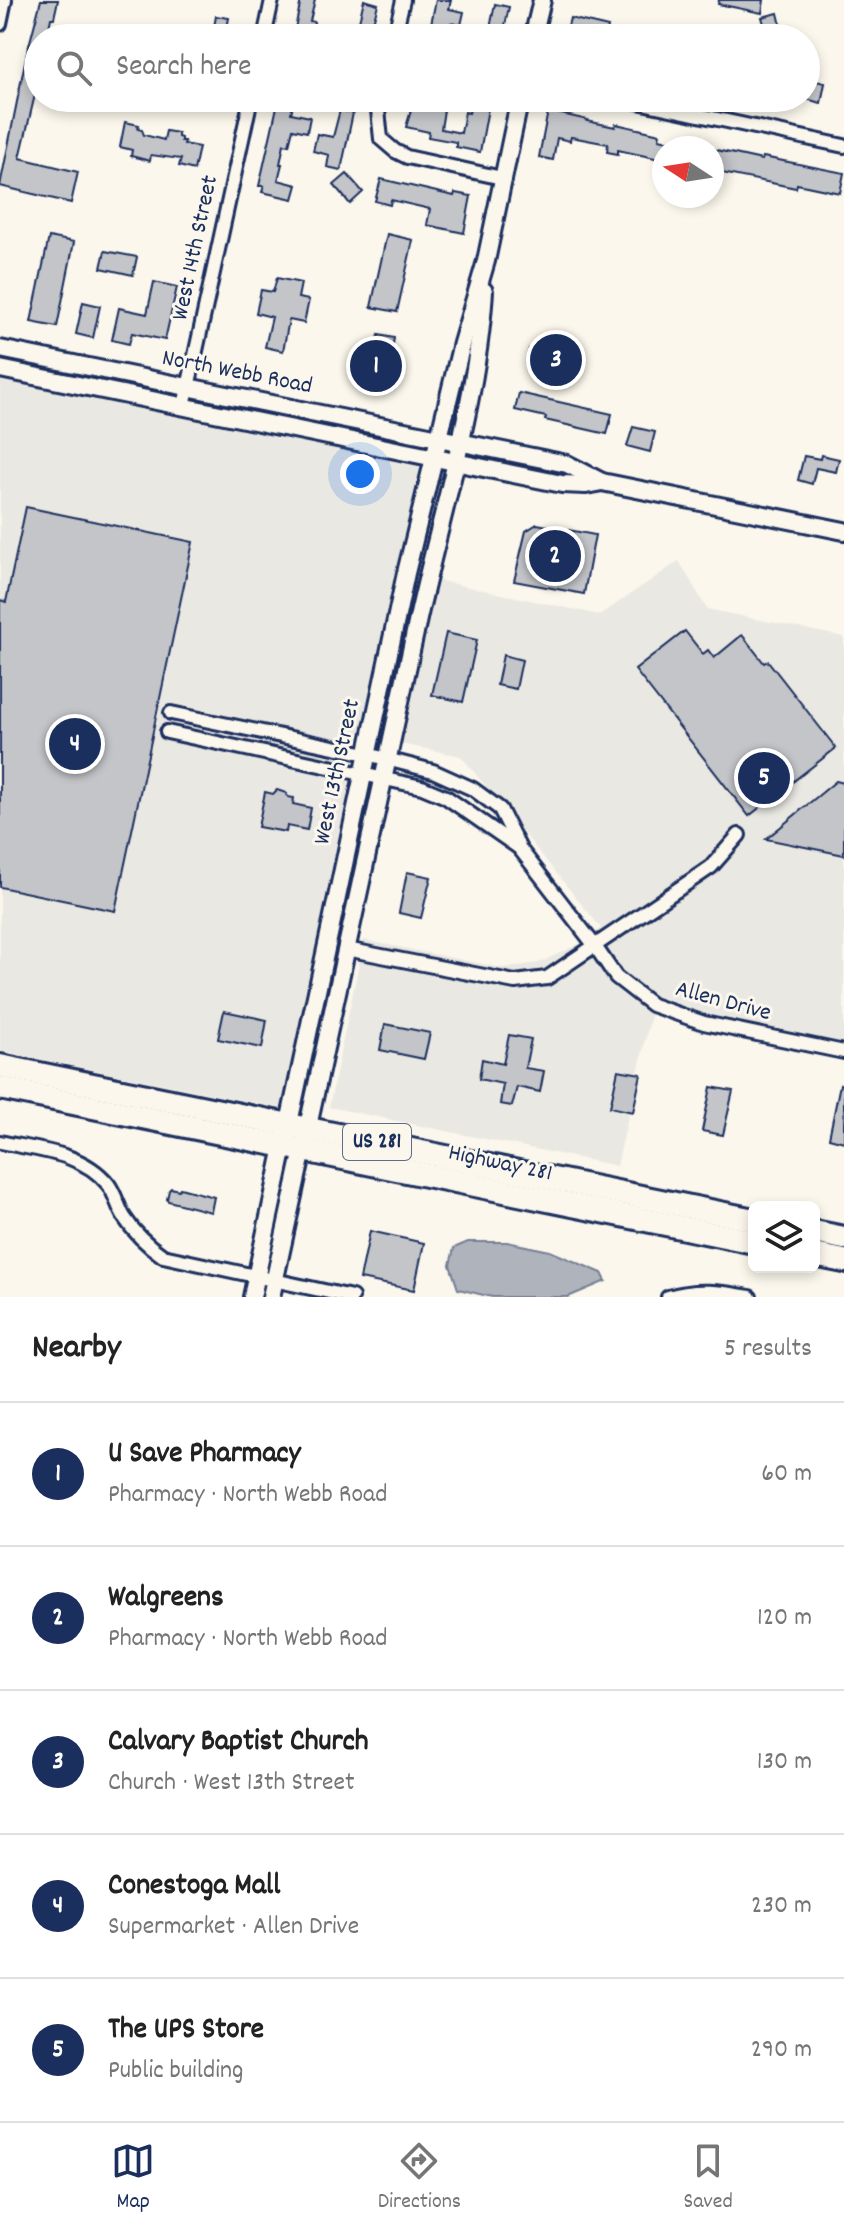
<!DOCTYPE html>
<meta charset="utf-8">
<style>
body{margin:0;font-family:Dekko,sans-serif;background:#f2f2f2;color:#222}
.controls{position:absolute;right:24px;bottom:24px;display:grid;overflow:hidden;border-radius:12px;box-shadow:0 4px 12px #0003}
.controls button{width:72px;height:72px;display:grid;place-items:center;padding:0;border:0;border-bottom:2px solid #e0e0e0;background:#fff;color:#222;font:40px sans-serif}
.compass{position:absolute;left:652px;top:136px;width:72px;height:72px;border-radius:50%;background:#fff;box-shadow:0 4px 12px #0003;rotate:282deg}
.you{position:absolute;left:360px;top:474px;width:28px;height:28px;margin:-20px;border:6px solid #fff;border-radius:50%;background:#1a73e8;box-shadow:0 0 0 12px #1a73e833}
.badge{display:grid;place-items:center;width:52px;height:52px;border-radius:50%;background:#1b2f5e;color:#fff;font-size:26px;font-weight:700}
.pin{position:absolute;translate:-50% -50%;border:4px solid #fff;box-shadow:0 2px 8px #0006}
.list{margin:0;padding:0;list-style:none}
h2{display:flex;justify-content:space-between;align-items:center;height:104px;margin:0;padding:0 32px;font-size:34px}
h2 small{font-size:26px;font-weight:400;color:#767676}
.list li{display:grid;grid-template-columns:52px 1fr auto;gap:24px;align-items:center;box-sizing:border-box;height:144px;padding:0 32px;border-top:2px solid #e0e0e0}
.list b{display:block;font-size:30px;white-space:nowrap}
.list p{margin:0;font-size:26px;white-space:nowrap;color:#767676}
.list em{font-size:26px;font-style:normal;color:#767676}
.icon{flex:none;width:44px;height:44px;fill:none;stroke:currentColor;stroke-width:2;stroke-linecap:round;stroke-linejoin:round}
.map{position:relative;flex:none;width:844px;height:1297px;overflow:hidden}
.search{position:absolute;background:#fff;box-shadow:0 4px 12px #0003;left:24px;right:24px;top:24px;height:88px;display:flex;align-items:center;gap:20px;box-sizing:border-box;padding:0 28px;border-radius:44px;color:#767676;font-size:30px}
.sheet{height:824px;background:#fff}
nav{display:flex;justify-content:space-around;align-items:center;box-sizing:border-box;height:112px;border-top:2px solid #e0e0e0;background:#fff;font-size:22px;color:#767676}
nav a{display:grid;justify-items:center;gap:4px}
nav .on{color:#1b2f5e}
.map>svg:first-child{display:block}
</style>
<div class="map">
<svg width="844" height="1297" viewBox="0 0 844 1297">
<rect width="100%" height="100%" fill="#fbf7ec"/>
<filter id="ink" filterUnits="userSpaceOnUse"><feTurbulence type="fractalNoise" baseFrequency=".0125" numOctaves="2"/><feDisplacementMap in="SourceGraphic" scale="16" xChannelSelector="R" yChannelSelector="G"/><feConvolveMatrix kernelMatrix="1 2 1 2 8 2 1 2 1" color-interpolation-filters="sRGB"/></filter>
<g filter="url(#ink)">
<g fill="#eae8e2">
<path d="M 0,379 L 425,465 L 286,1109 L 0,1051 Z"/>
<path d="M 679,561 L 707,609 L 844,637 L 844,1043 L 653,1006 L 617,1166 L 329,1107 L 364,940 L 502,968 L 539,963 L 581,943 L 601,928 L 461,756 L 396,743 L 431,579 L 600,615 Z"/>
</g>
<path fill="#afb3bb" stroke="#747e96" stroke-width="2" d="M 468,1242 L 507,1242 L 550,1251 L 602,1273 L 606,1281 L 568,1297 L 492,1297 L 458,1289 L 450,1265 L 454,1248 Z"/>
<g fill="#c3c5c9" stroke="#1b2f5e" stroke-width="2">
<path d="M 41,0 L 58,0 L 54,18 L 51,18 L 47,38 L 38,38 L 38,82 L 20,158 L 78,172 L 71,203 L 0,186 L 26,57 Z"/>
<path d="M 301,0 L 315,0 L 310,21 L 314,22 L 311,38 L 293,38 Z"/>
<path d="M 364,0 L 378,4 L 369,38 L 355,38 Z"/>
<path d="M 436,0 L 451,0 L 449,9 L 464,12 L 461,25 L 451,23 L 448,38 L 428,38 Z"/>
<path d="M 719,0 L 764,0 L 762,13 L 718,4 Z"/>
<path d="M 495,4 L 509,7 L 504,30 L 490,28 Z"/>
<path d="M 778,13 L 783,34 L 768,38 L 762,17 Z"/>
<path d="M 216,16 L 229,18 L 225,38 L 212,38 Z"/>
<path d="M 570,18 L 608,27 L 606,38 L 565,38 Z"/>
<path d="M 806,79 L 825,83 L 821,103 L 806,99 Z"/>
<path d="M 279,98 L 295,98 L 291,113 L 310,117 L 307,132 L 293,129 L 289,145 L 284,144 L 280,164 L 282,164 L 278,180 L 297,185 L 293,199 L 262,192 L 264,186 L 259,186 Z"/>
<path d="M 472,98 L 490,98 L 480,152 L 456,147 L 456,142 L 428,137 L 429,132 L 406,127 L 413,104 L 444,110 L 441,129 L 461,133 L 465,112 L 469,113 Z"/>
<path d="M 340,110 L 353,113 L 341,170 L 327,167 L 329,155 L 313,151 L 317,134 L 333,137 Z"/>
<path d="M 548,111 L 588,120 L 587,121 L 615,127 L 616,124 L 660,134 L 659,139 L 683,144 L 683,148 L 664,148 L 664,160 L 618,150 L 618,154 L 607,152 L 608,144 L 571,137 L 570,141 L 557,138 L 553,160 L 539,157 Z"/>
<path d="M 125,122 L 139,125 L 138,129 L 142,130 L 144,135 L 164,140 L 166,131 L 178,133 L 178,137 L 181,138 L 181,141 L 185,141 L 184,144 L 199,147 L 194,170 L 179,166 L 181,159 L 151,155 L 150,161 L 131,156 L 132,150 L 120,147 Z"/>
<path d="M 712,149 L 762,160 L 763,157 L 844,173 L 840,193 L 797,184 L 796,188 L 712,171 Z"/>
<path d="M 347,174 L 363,192 L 350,204 L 334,185 Z"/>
<path d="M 381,179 L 454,196 L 455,193 L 471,196 L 464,233 L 427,225 L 430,209 L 391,200 L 390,205 L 375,201 Z"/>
<path d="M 387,234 L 413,240 L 397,312 L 371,307 Z"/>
<path d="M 49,237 L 74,242 L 57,327 L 31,322 Z"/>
<path d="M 105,251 L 137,257 L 133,275 L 101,268 Z"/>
<path d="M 277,278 L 301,283 L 298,298 L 309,300 L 304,323 L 289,320 L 283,351 L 265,347 L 272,317 L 256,313 L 261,290 L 273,292 Z"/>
<path d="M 154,282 L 177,287 L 165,340 L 132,333 L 129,344 L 112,340 L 119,308 L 147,314 Z"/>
<path d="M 83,302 L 100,306 L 93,338 L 76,334 Z"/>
<path d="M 379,335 L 394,338 L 390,359 L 394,360 L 390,380 L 394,389 L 383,394 L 379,385 L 352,379 L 358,352 L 374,355 Z"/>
<path d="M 534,348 L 542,350 L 542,352 L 575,359 L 572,373 L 527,364 L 529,349 L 533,350 Z"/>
<path d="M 519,393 L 612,414 L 607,434 L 545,420 L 546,417 L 515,410 Z"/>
<path d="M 633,427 L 655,432 L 650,452 L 627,446 Z"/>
<path d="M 821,455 L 839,459 L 836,472 L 816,468 L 812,484 L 798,480 L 804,456 L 820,459 Z"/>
<path d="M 26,507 L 193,542 L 115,911 L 0,887 L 0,600 L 6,602 Z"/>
<path d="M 537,524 L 595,535 L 584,594 L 514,581 L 526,531 Z"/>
<path d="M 685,631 L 703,654 L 708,650 L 714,658 L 742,635 L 764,663 L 768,661 L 836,748 L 749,816 L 635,670 Z"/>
<path d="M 446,633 L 477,640 L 463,702 L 432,695 Z"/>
<path d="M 503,655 L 522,660 L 516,689 L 497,685 Z"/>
<path d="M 836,781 L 844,783 L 844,855 L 766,839 Z"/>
<path d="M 277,790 L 286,793 L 288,797 L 294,798 L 293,804 L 311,808 L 307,830 L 287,826 L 286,832 L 258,827 L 265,792 L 273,794 Z"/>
<path d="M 407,872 L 431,877 L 421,918 L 399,913 Z"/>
<path d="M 224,1011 L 267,1020 L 262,1048 L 218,1039 Z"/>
<path d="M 385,1024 L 430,1033 L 424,1059 L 380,1050 Z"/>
<path d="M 509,1035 L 531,1039 L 525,1068 L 544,1071 L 540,1092 L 517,1087 L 512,1106 L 500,1104 L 503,1084 L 479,1079 L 482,1059 L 503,1064 Z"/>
<path d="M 618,1070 L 641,1074 L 633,1112 L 610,1107 Z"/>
<path d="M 840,1084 L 844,1085 L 844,1142 L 829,1138 Z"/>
<path d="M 711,1087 L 733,1091 L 723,1135 L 702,1131 Z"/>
<path d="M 171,1188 L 179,1190 L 180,1188 L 214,1197 L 211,1212 L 168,1201 L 167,1199 L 169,1190 Z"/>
<path d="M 370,1231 L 424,1243 L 414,1290 L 360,1279 Z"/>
</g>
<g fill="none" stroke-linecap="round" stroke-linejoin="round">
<g stroke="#1b2f5e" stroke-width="18">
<g id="street">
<path d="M 0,24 L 5,0"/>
<path d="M 264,38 L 272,0"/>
<path d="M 394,38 L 403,0"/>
<path d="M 381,98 L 378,110 L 381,139 L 395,151 L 407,157 L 502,178"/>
<path d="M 619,98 L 844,146"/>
<path d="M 184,406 L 251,98"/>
<path d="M 171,713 L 367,754 L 433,771 L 473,789 L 500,809 L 520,849 L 595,946 L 616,977 L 652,1005 L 704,1023 L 844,1052"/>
<path d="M 167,732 L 422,787 L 446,797 L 518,847"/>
<path d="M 346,949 L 515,982 L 547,978 L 711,867 L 739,835"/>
<path d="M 0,1142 C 37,1150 82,1152 108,1184 C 115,1193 118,1207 124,1217 C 135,1234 147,1245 163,1256 L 352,1297"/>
<path d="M 668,1297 C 697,1288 721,1292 750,1297"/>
</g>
</g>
<g stroke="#1b2f5e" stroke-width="22">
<g id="secondary">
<path d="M 533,38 L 542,0"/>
<path d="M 0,349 L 567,464 L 602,482 L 844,531"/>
<path d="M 0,369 L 562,484 L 586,485 L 602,482"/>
<path d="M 252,1297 L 406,573 L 462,343 L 486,261 L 520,98"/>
<path d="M 271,1297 C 318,1074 367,851 416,628 C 440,516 477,406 484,291"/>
</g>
</g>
<g stroke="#1b2f5e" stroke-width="28">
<g id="highway">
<path d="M 0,1066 L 754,1220"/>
<path d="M 0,1088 L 754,1242"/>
<path d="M 814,1232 L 844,1238"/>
<path d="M 814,1255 L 844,1261"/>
</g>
</g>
<use href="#street" stroke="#fbf7ec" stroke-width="12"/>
<use href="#secondary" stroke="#fbf7ec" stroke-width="16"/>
<use href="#highway" stroke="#fbf7ec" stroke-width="22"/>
</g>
</g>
<g text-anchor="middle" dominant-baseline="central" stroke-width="6" stroke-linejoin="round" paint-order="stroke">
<rect fill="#fbf7ec" stroke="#5e6b89" stroke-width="2" x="343" y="1124" width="68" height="36" rx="6"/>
<g font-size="22" font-weight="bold" fill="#1b2f5e">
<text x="377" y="1142">US 281</text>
</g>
<g font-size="24" fill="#1b2f5e" stroke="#fbf7ec">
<text transform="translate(196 248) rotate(-78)">West 14th Street</text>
<text transform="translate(237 373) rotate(11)">North Webb Road</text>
<text transform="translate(338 772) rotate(-78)">West 13th Street</text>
<text transform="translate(723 1002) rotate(15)">Allen Drive</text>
<text transform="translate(500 1164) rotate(12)">Highway 281</text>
</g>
</g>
</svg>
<div class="controls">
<button><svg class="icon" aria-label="layers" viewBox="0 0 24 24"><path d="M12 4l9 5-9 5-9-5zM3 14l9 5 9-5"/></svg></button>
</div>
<svg class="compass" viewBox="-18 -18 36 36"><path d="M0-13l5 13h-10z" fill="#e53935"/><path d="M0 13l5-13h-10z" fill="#767676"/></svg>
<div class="you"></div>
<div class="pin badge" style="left:376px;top:366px">1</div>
<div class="pin badge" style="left:555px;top:556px">2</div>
<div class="pin badge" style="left:556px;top:360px">3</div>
<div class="pin badge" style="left:75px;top:744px">4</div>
<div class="pin badge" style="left:764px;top:778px">5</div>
<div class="search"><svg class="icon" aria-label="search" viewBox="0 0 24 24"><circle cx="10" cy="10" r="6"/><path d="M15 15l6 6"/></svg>Search here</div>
</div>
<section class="sheet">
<h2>Nearby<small>5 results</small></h2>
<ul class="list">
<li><span class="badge">1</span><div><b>U Save Pharmacy</b><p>Pharmacy · North Webb Road</p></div><em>60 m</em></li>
<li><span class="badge">2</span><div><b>Walgreens</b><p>Pharmacy · North Webb Road</p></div><em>120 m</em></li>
<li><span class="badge">3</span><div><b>Calvary Baptist Church</b><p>Church · West 13th Street</p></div><em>130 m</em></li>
<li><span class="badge">4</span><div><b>Conestoga Mall</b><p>Supermarket · Allen Drive</p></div><em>230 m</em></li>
<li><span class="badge">5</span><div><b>The UPS Store</b><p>Public building</p></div><em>290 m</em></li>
</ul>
</section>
<nav>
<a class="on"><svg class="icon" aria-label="map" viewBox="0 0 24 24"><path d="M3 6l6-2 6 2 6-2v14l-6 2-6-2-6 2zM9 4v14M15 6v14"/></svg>Map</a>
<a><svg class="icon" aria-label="directions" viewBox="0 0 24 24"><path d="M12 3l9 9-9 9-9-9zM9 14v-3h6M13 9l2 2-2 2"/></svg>Directions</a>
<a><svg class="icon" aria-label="saved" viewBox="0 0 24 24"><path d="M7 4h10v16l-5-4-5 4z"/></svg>Saved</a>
</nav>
